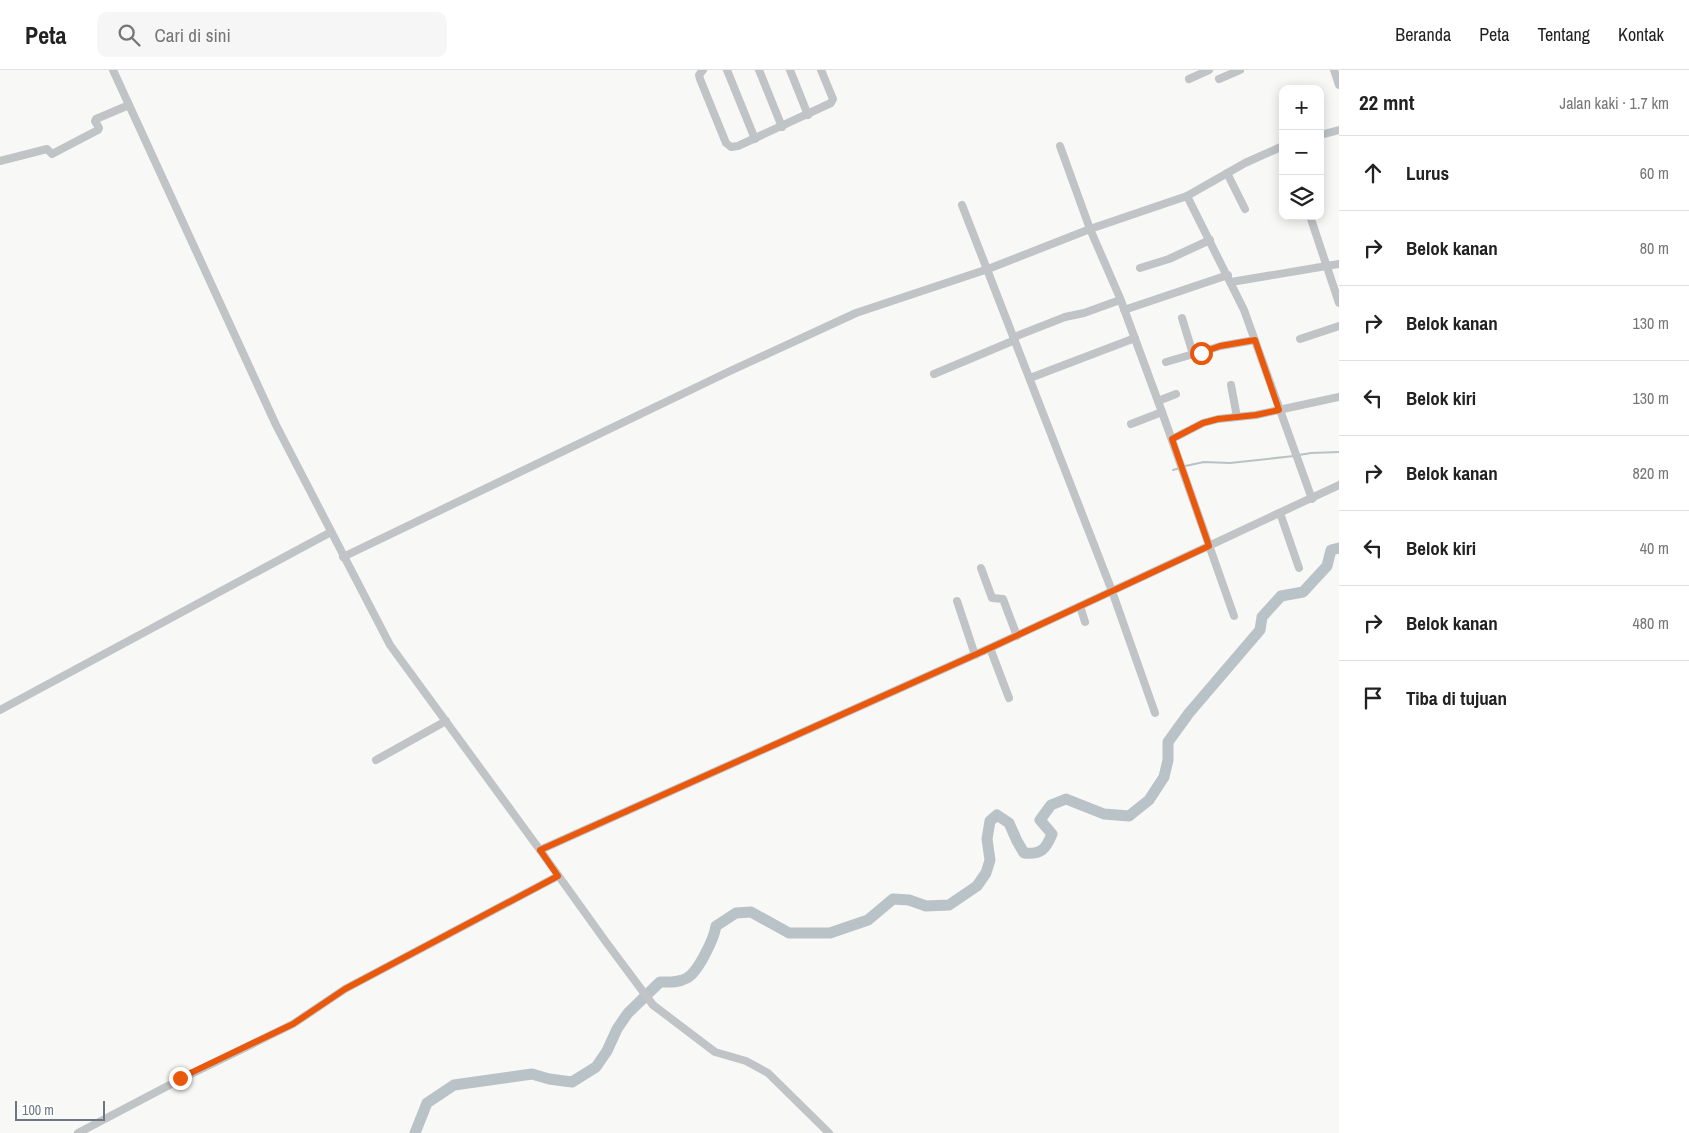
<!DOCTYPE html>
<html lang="id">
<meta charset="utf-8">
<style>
body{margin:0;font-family:"Archivo Narrow",sans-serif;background:#f6f6f6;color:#222}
.controls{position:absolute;right:15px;top:15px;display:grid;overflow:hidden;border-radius:10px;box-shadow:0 2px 12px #0003}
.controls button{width:45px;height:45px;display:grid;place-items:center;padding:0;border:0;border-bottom:1px solid #e0e0e0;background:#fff;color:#222;font:25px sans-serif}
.scale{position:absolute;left:15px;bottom:12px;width:90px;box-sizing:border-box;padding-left:5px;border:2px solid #6b7883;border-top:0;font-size:14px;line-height:18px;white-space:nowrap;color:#6b7883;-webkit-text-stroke:4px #fff;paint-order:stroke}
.stop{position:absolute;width:15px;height:15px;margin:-11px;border:4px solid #ea580c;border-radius:50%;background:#fff}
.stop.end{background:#ea580c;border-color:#fff;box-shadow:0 1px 5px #0008}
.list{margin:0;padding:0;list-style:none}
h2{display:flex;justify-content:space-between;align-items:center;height:65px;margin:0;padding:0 20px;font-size:21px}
h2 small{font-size:16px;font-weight:400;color:#767676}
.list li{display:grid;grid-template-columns:32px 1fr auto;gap:15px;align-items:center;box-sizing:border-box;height:75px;padding:0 20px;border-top:1px solid #e0e0e0}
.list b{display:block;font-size:19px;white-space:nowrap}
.list em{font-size:16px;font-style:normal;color:#767676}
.icon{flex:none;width:28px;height:28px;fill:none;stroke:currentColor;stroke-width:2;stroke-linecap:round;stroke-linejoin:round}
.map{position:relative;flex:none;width:1339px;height:1063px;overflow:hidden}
header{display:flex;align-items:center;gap:30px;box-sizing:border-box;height:70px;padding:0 25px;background:#fff;border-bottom:1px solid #e0e0e0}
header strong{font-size:24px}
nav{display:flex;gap:28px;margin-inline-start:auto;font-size:18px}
.search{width:350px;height:45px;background:#f6f6f6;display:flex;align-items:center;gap:12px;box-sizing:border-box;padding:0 18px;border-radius:10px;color:#767676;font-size:19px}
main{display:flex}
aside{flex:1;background:#fff}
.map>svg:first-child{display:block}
</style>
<header>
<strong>Peta</strong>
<div class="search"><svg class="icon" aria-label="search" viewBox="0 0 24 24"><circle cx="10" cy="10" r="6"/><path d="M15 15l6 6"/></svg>Cari di sini</div>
<nav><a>Beranda</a><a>Peta</a><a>Tentang</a><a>Kontak</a></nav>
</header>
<main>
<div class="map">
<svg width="1339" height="1063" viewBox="0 0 1339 1063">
<rect width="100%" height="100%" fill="#f8f8f6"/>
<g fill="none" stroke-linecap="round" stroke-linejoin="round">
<g stroke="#b9c2c6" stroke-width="2">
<path d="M 1299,385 L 1311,383 L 1339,382"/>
<path d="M 1185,396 L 1204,392 L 1230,393 L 1294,386"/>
<path d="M 1173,400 L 1180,398"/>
</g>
<path stroke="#b9c2c6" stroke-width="11" d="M 415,1063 L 427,1033 L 454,1015 L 532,1004 L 549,1009 L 572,1012 L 596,997 L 607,981 L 617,959 L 628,943 L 660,912 C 669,912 678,913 687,908 C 698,902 714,869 716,856 L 736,843 L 751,842 L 789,863 L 830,863 L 868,850 L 893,829 L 909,830 L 926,836 L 949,835 L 977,816 L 986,803 L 990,790 L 987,769 L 990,751 L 997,745 L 1009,753 L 1017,771 L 1024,783 C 1041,785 1046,779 1052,764 L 1040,750 L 1051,735 L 1066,729 L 1104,744 L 1129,746 L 1149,730 L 1164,707 L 1168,690 L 1168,672 L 1189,643 L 1260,560 L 1262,547 L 1281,526 L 1303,522 L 1327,496 L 1331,480 L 1339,478"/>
<g stroke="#c0c4c7" stroke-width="8">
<path d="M 113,0 L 276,355 L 390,575 L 540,780 L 990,578 L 1339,415"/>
<path d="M 703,0 L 699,5 L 700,9 L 726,73 L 731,77 L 738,76 L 831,33 L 833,29 L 821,0"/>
<path d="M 727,0 L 755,69"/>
<path d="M 759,0 L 782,57"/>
<path d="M 790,0 L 808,45"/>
<path d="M 1334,0 L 1339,15"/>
<path d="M 1189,9 L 1209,0"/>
<path d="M 1219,9 L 1240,0"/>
<path d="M 1320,65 L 1339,60"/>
<path d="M 1060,76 L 1090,159 L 1120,228 L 1162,342 L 1234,546"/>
<path d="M 0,91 L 47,79 L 52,84 L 98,60 L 99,58 L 95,51 L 96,49 L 129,35"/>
<path d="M 1227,103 L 1245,139"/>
<path d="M 1187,126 L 1244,240 L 1312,429"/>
<path d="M 962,135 L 1112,521 L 1155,643"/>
<path d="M 1310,146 L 1339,233"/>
<path d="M 1140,198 L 1169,189 L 1210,170"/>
<path d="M 1231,212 L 1339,194"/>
<path d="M 1124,240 L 1228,205"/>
<path d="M 1182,248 L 1193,284"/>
<path d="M 1014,267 L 1065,247 L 1084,243 L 1120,230"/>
<path d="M 1300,269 L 1339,256"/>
<path d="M 1166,292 L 1221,276 L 1255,270"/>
<path d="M 934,304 L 1015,270"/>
<path d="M 1030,308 L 1135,268"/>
<path d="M 1231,315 L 1237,347"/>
<path d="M 1158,331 L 1176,324"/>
<path d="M 1131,354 L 1162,342"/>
<path d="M 1172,369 L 1203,353 L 1218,349 L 1256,345 L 1339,327"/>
<path d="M 1280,443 L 1299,498"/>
<path d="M 343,487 L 728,302 L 856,243 L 988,199 L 1090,159 L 1187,126 L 1245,93 L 1283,76"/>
<path d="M 981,498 L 992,528 L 1003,529 L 1017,566"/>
<path d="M 957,531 L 975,585"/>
<path d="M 1080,536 L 1085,552"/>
<path d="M 990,578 L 1009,628"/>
<path d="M 0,640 L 331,462"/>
<path d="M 376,690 L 446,651"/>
<path d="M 540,780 L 606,872 L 653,935 L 715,982 L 746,991 L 768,1003 L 829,1063"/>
<path d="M 78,1063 L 181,1009 L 293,954 L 345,919 L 558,806"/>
</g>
</g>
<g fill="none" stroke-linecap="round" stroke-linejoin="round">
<path stroke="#ea580c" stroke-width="6" d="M 180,1008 L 293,954 L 345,919 L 558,806 L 540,780 L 990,578 L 1209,476 L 1172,369 L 1203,353 L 1218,349 L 1256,345 L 1279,340 L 1255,270 L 1220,276 L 1201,283"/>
</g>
</svg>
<div class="controls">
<button>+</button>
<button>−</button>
<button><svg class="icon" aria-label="layers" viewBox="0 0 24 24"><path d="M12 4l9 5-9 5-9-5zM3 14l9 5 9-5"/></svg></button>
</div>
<div class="scale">100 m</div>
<div class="stop" style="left:1201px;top:283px"></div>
<div class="stop end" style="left:180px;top:1008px"></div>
</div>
<aside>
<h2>22 mnt<small>Jalan kaki · 1.7 km</small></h2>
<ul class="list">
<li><svg class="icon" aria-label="ahead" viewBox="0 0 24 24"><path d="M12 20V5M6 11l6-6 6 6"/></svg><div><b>Lurus</b></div><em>60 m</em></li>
<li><svg class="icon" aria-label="right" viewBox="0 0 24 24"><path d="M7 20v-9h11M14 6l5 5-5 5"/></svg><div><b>Belok kanan</b></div><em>80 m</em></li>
<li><svg class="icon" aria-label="right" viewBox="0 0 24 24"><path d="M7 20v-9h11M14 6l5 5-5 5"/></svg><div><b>Belok kanan</b></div><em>130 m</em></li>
<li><svg class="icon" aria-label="left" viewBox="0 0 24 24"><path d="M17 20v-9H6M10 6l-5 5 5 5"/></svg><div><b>Belok kiri</b></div><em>130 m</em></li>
<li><svg class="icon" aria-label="right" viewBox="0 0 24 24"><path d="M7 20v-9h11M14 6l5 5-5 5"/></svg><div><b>Belok kanan</b></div><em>820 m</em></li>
<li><svg class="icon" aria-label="left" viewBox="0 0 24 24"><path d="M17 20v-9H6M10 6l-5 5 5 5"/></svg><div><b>Belok kiri</b></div><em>40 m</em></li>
<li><svg class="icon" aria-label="right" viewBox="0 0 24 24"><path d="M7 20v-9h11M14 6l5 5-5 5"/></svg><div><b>Belok kanan</b></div><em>480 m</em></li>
<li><svg class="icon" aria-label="arrive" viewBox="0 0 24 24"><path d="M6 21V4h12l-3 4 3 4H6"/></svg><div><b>Tiba di tujuan</b></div></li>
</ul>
</aside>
</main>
